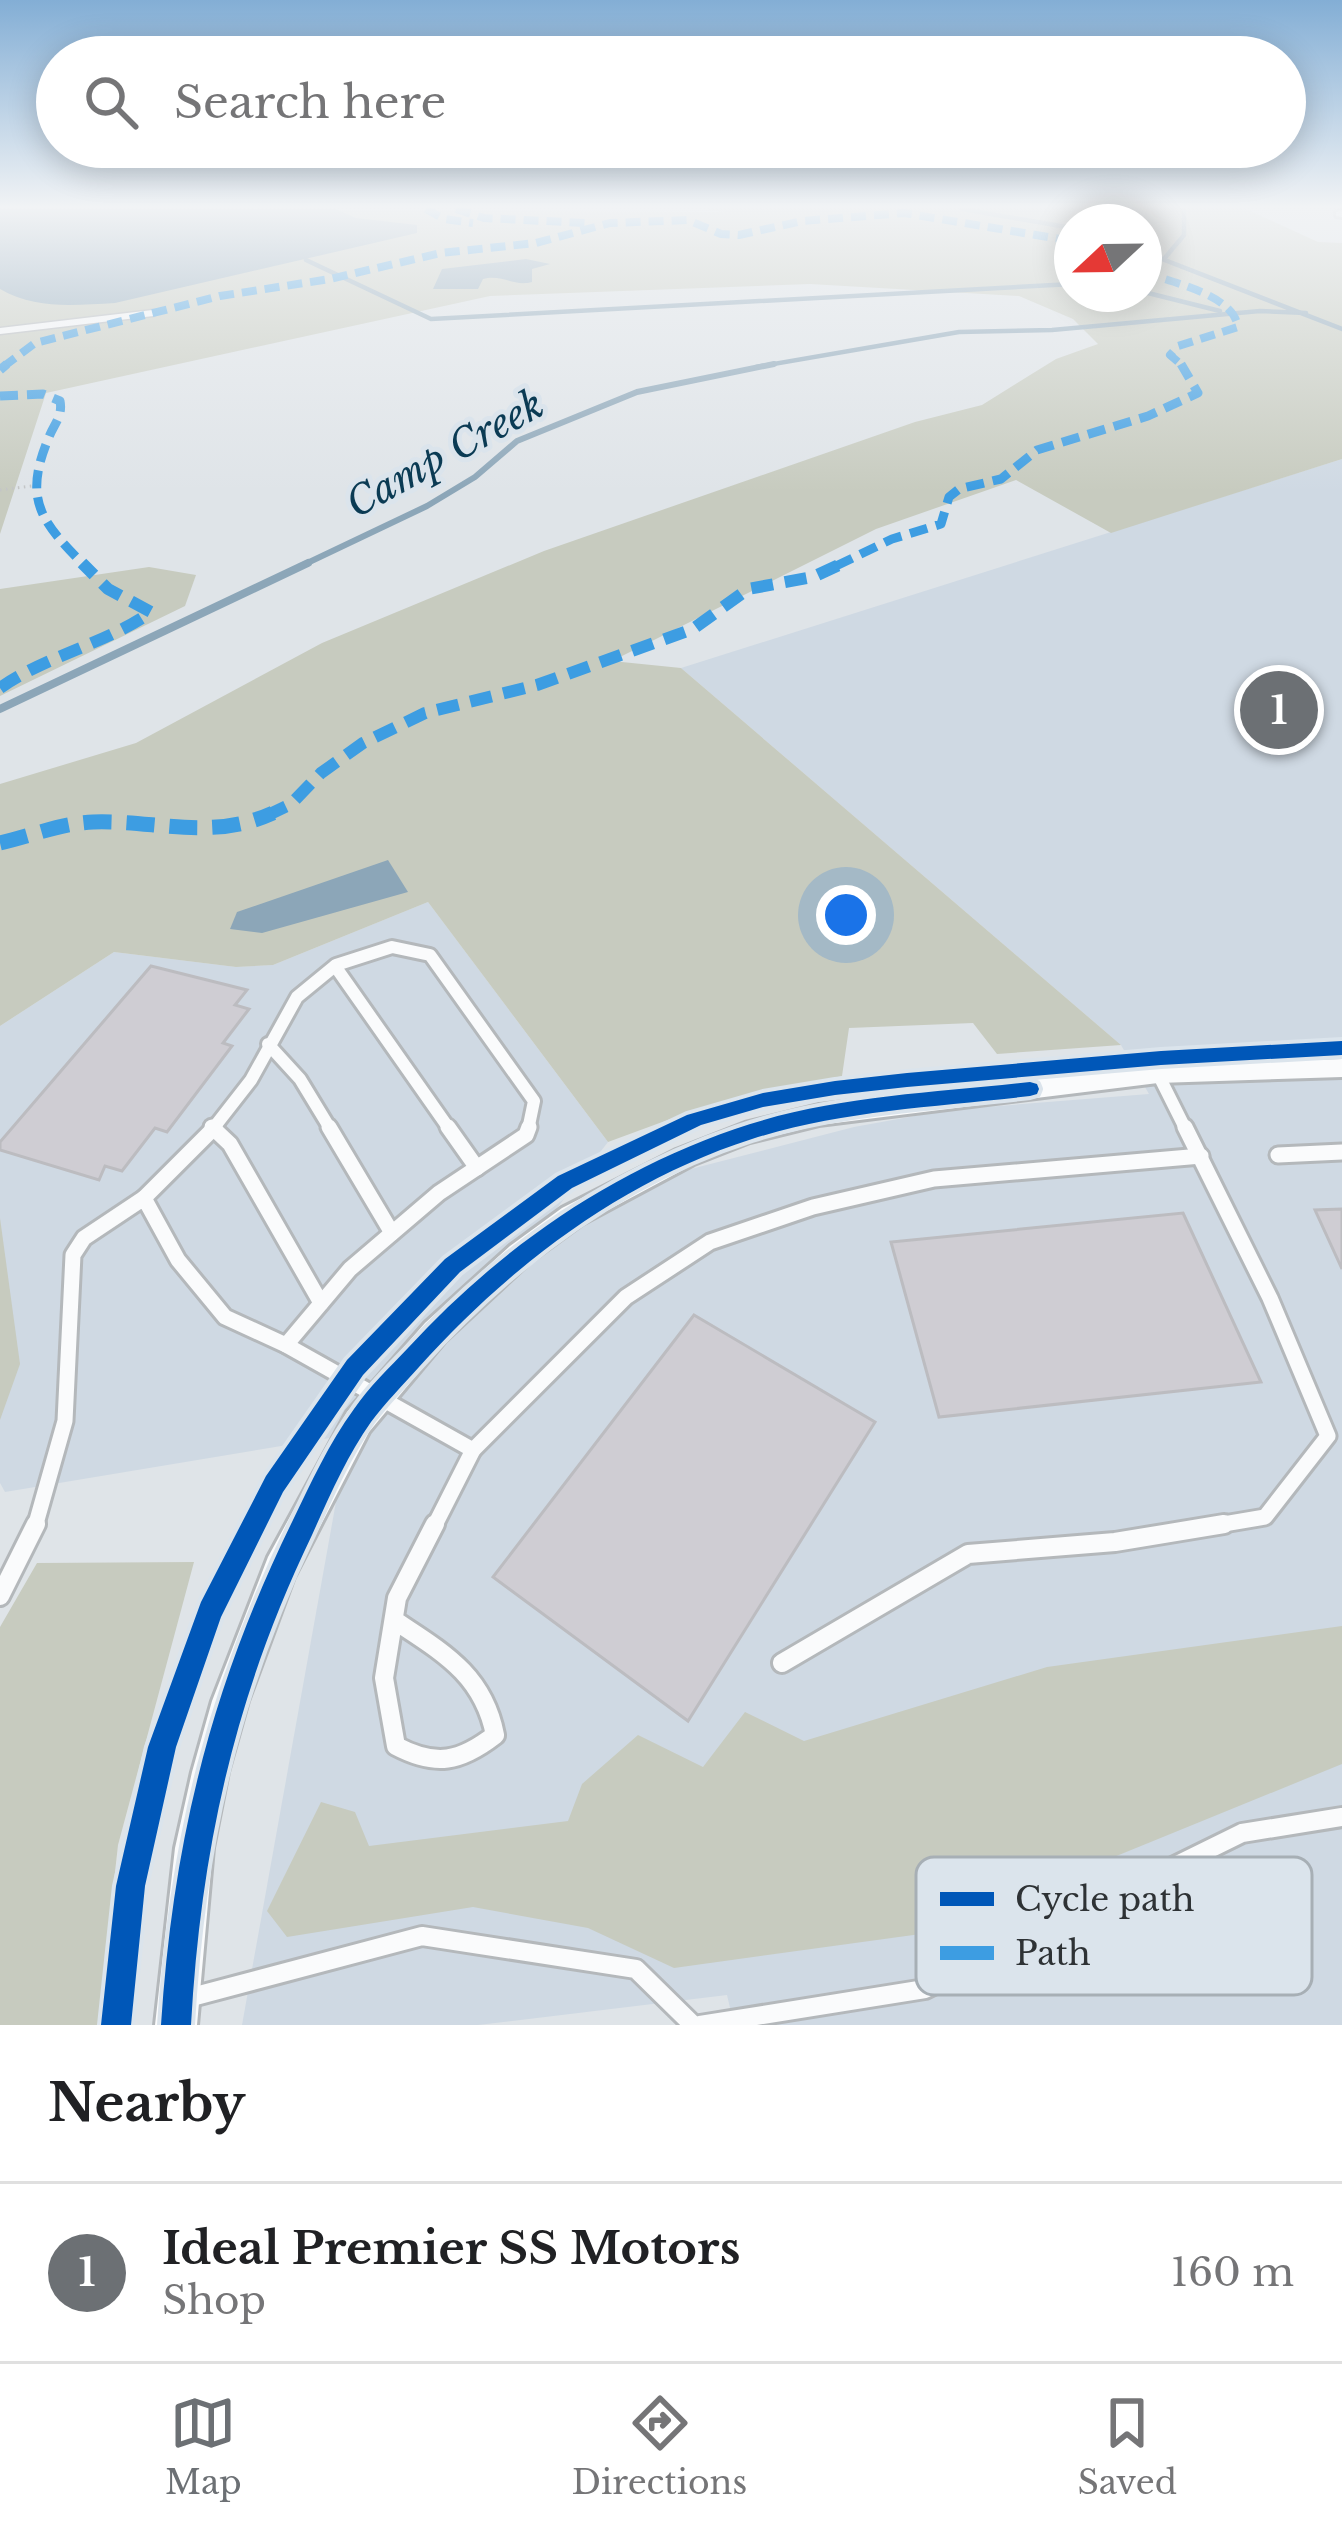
<!DOCTYPE html>
<style>
body{margin:0;font-family:"Libre Baskerville",serif;background:#f2f2f2;color:#202124}
.compass{position:absolute;left:1054px;top:204px;width:108px;height:108px;border-radius:50%;background:#fff;box-shadow:0 6px 30px #0003;rotate:248deg}
.you{position:absolute;left:846px;top:915px;width:42px;height:42px;margin:-30px;border:9px solid #fff;border-radius:50%;background:#1a73e8;box-shadow:0 0 0 18px #1a73e833}
.badge{display:grid;place-items:center;width:78px;height:78px;border-radius:50%;background:#6c7074;color:#fff;font-size:39px;font-weight:700}
.pin{position:absolute;translate:-50% -50%;border:6px solid #fff;box-shadow:0 3px 12px #0006}
.list{margin:0;padding:0;list-style:none}
h2{display:flex;justify-content:space-between;align-items:center;height:156px;margin:0;padding:0 48px;font-size:51px}
h2 small{font-size:39px;font-weight:400;color:#757577}
.list li{display:grid;grid-template-columns:78px 1fr auto;gap:36px;align-items:center;box-sizing:border-box;height:180px;padding:0 48px;border-top:3px solid #e0e0e0}
.list b{display:block;font-size:45px;white-space:nowrap}
.list p{margin:0;font-size:39px;white-space:nowrap;color:#757577}
.list em{font-size:39px;font-style:normal;color:#757577}
.icon{flex:none;width:66px;height:66px;fill:none;stroke:currentColor;stroke-width:2;stroke-linecap:round;stroke-linejoin:round}
.map{position:relative;flex:none;width:1342px;height:2025px;overflow:hidden}
.search{position:absolute;background:#fff;box-shadow:0 6px 30px #0003;left:36px;right:36px;top:36px;height:132px;display:flex;align-items:center;gap:30px;box-sizing:border-box;padding:0 42px;border-radius:66px;color:#757577;font-size:45px}
.sheet{height:336px;background:#fff}
nav{display:flex;justify-content:space-around;align-items:center;box-sizing:border-box;height:168px;border-top:3px solid #e0e0e0;background:#fff;font-size:33px;color:#757577}
nav a{display:grid;justify-items:center;gap:6px}
nav .on{color:#6c7074}
.map>svg:first-child{display:block}
</style>
<div class="map">
<svg width="1342" height="2025" viewBox="0 0 1342 2025">
<rect width="100%" height="100%" fill="#dfe4e8"/>
<path fill="#cfd9e3" d="M 1342,459 L 1342,2025 L 734,2025 L 727,1995 L 478,2025 L 242,2025 L 348,1435 L 5,1492 L 0,1483 L 0,1026 L 114,952 L 236,967 L 273,965 L 428,902 L 608,1142 L 523,1252 L 687,1170 L 854,1127 L 948,1110 L 1149,1094 L 1121,1045 L 681,668 Z"/>
<g fill="#c7cbbf" fill-rule="evenodd">
<path d="M 0,209 L 726,212 L 703,209 L 1246,209 L 1318,242 L 1342,243 L 1342,459 L 1111,533 L 1016,480 L 876,529 L 612,661 L 681,668 L 1121,1045 L 997,1054 L 973,1023 L 849,1028 L 842,1076 L 684,1114 L 608,1142 L 428,902 L 273,965 L 236,967 L 114,952 L 0,1026 L 0,784 L 136,743 L 322,643 L 544,551 L 915,422 L 982,405 L 1056,359 L 1098,344 L 1073,319 L 1019,296 L 810,284 L 490,296 L 46,393 L 0,534 ZM 1072,222 L 1144,222 L 1144,294 L 1072,294 Z"/>
<path d="M 149,567 L 196,575 L 185,606 L 0,696 L 0,589 Z"/>
<path d="M 0,1218 L 20,1364 L 0,1420 Z"/>
<path d="M 194,1562 L 118,1845 L 98,2025 L 0,2025 L 0,1627 L 37,1563 Z"/>
<path d="M 1342,1626 L 1342,1764 L 928,1933 L 674,1968 L 588,1928 L 473,1907 L 287,1937 L 267,1911 L 321,1802 L 355,1812 L 369,1846 L 568,1821 L 582,1784 L 638,1735 L 703,1767 L 745,1712 L 804,1741 L 1047,1667 Z"/>
</g>
<g fill="#8ca6b8">
<path d="M 0,209 L 336,209 L 356,218 L 417,225 L 417,233 L 115,303 C 74,305 37,310 0,289 Z"/>
<path d="M 526,259 L 550,264 L 532,269 L 532,282 C 514,287 502,274 483,279 L 478,289 L 433,289 L 442,269 Z"/>
<path d="M 388,860 L 408,892 L 262,933 L 230,929 L 237,912 Z"/>
</g>
<g fill="none" stroke-linecap="round" stroke-linejoin="round">
<g stroke="#8ca6b8" stroke-width="4.5">
<path d="M 962,209 L 1072,228"/>
<path d="M 1144,252 L 1342,329"/>
<path d="M 1164,259 L 1184,235 L 1184,209"/>
<path d="M 306,260 L 431,319 L 1072,284"/>
<path d="M 1144,292 L 1220,311"/>
<path d="M 756,367 L 959,332 L 1052,330 L 1260,311 L 1306,313"/>
</g>
<path stroke="#8ca6b8" stroke-width="6" d="M 301,566 L 427,506 L 475,477 L 517,441 L 637,392 L 774,364"/>
<path stroke="#8ca6b8" stroke-width="8" d="M 0,709 L 308,563"/>
</g>
<g fill="#cfcdd3" stroke="#bcbcc0" stroke-width="3">
<path d="M 151,966 L 247,990 L 235,1005 L 249,1009 L 223,1043 L 232,1046 L 167,1132 L 155,1128 L 122,1171 L 105,1166 L 99,1180 L 0,1150 L 0,1142 Z"/>
<path d="M 1342,1209 L 1342,1269 L 1315,1210 Z"/>
<path d="M 1183,1213 L 1261,1382 L 939,1417 L 891,1242 Z"/>
<path d="M 694,1315 L 875,1422 L 688,1721 L 493,1577 Z"/>
</g>
<g fill="none" stroke-linecap="round" stroke-linejoin="round">
<g stroke="#b4b8bb" stroke-width="9">
<path id="service-far3" d="M 0,331 L 153,313"/>
</g>
<g stroke="#b4b8bb" stroke-width="18">
<g id="service-far2">
<path d="M 335,966 L 450,1130"/>
<path d="M 268,1044 L 300,1079 L 331,1130"/>
<path d="M 1158,1074 L 1186,1130"/>
<path d="M 212,1127 L 215,1130"/>
<path d="M 212,1130 L 251,1080 L 297,997 L 336,965 L 392,947 L 430,955 L 534,1101 L 528,1130"/>
</g>
</g>
<g stroke="#b4b8bb" stroke-width="21">
<g id="service-far1">
<path d="M 212,1127 L 230,1144 L 321,1303"/>
<path d="M 329,1127 L 392,1233"/>
<path d="M 448,1127 L 477,1168"/>
<path d="M 1185,1127 L 1270,1298 L 1328,1436 L 1265,1517 L 1206,1527"/>
<path d="M 1278,1155 L 1342,1152"/>
<path d="M 144,1198 L 215,1127"/>
<path d="M 286,1345 L 350,1269 L 439,1193 L 526,1135 L 529,1127"/>
<path d="M 35,1527 L 65,1421 L 73,1255 L 84,1238 L 144,1198 L 178,1260 L 225,1317 L 286,1345 L 473,1450 L 626,1297 L 710,1242 L 813,1207 L 934,1179 L 1201,1156"/>
<path d="M 434,1527 L 473,1450"/>
</g>
</g>
<g stroke="#b4b8bb" stroke-width="24">
<g id="service">
<path d="M 0,1596 L 36,1524"/>
<path d="M 394,1620 C 442,1652 483,1674 495,1735 C 460,1762 436,1767 396,1746 L 384,1678 L 397,1598 L 435,1524"/>
<path d="M 782,1663 L 968,1554 L 1115,1542 L 1224,1524"/>
<path d="M 188,1998 L 422,1936 L 636,1969 L 693,2025"/>
<path d="M 700,2025 L 925,1989 L 1242,1833 L 1342,1817"/>
</g>
</g>
<g stroke="#b4b8bb" stroke-width="6">
<g id="minor">
<path d="M 1342,210 L 1342,217 L 1336,216 L 1336,212 Z"/>
<path d="M 1342,1059 L 1342,1077 L 1158,1083 L 819,1125 L 750,1142 L 694,1164 L 582,1224 L 530,1262 L 445,1341 L 369,1432 L 294,1577 L 248,1701 L 228,1772 L 213,1848 L 197,2025 L 155,2025 L 175,1848 L 192,1772 L 212,1701 L 268,1557 L 347,1412 L 425,1323 L 510,1246 L 562,1208 L 676,1150 L 745,1123 L 819,1105 L 1158,1065 Z"/>
</g>
</g>
<g stroke="#c3c5c6" stroke-width="3" stroke-dasharray="1.5 4.5" stroke-linecap="butt">
<path d="M 637,223 L 652,230"/>
<path d="M 0,490 L 40,485"/>
</g>
<use href="#service-far3" stroke="#fafbfc" stroke-width="6"/>
<use href="#service-far2" stroke="#fafbfc" stroke-width="12"/>
<use href="#service-far1" stroke="#fafbfc" stroke-width="15"/>
<use href="#service" stroke="#fafbfc" stroke-width="18"/>
<use href="#minor" fill="#fafbfc" fill-rule="evenodd"/>
<g stroke="#3d9de2" stroke-width="8" stroke-dasharray="15 8" stroke-linecap="butt">
<path d="M 426,209 L 444,219 L 473,223"/>
<path d="M 456,209 L 484,218 L 586,223"/>
<path d="M 1144,272 C 1172,283 1233,294 1238,327 L 1178,346 L 1170,355 L 1184,367"/>
<path d="M 3,367 L 35,343 L 220,296 L 330,279 L 441,253 L 536,243 L 610,223 L 688,220 L 721,234 L 739,235 L 802,221 L 904,213 L 1072,241"/>
</g>
<g stroke="#3d9de2" stroke-width="9" stroke-dasharray="18 9" stroke-linecap="butt">
<path d="M 0,370 L 7,364"/>
<path d="M 0,396 L 43,394 L 60,401 C 63,416 54,424 49,437 C 22,501 42,522 85,566"/>
<path d="M 836,566 L 892,539 L 941,524 L 949,497 L 959,489 L 1001,479 L 1037,450 L 1148,416 L 1198,393 L 1181,364"/>
</g>
<g stroke="#3d9de2" stroke-width="12" stroke-dasharray="22 12" stroke-linecap="butt">
<path d="M 0,688 C 47,655 104,645 151,612 L 108,589 L 82,563"/>
<path d="M 266,816 L 291,804 L 321,773 L 363,743 L 425,713 L 537,685 L 693,629 L 748,589 L 813,577 L 843,563"/>
</g>
<path stroke="#3d9de2" stroke-width="15" stroke-dasharray="28 15" stroke-linecap="butt" d="M 0,843 C 30,836 63,823 93,822 C 156,820 211,841 273,813"/>
<g stroke="#dbe4ec" stroke-width="8">
<g id="cycleway">
<path d="M 1342,1041 L 1342,1055 L 1161,1065 L 907,1087 L 835,1095 L 763,1107 L 701,1125 L 572,1188 L 460,1272 L 363,1375 L 283,1492 L 221,1617 L 176,1747 L 145,1886 L 131,2025 L 101,2025 L 116,1886 L 148,1747 L 201,1602 L 266,1476 L 347,1360 L 445,1259 L 558,1176 L 687,1115 L 763,1093 L 835,1081 L 907,1073 L 1161,1051 Z"/>
<path d="M 1030,1082 L 1037,1084 L 1039,1089 L 1037,1094 L 1030,1096 C 937,1107 842,1110 752,1139 C 621,1181 510,1266 419,1367 C 403,1385 385,1403 371,1422 C 347,1456 329,1497 312,1535 C 235,1695 201,1848 191,2025 L 161,2025 C 173,1841 211,1687 293,1520 C 311,1483 329,1443 354,1409 C 369,1387 389,1368 408,1348 C 499,1249 608,1173 735,1129 C 830,1096 932,1093 1030,1082 Z"/>
</g>
</g>
<use href="#cycleway" fill="#0057b8" fill-rule="evenodd"/>
</g>
<linearGradient id="sky" x2="0" y2="1"><stop stop-color="#83aed5"/><stop offset="0.42" stop-color="#f1f3f5"/><stop offset="1" stop-color="#f1f3f5" stop-opacity="0"/></linearGradient>
<rect width="1342" height="492" fill="url(#sky)"/>
<g text-anchor="middle" dominant-baseline="central" stroke-width="10" stroke-linejoin="round" paint-order="stroke">
<g font-size="39" font-style="italic" fill="#0b3b54" stroke="#dbe4ec">
<text transform="translate(445 454) rotate(-29)">Camp Creek</text>
</g>
</g>
<rect x="916" y="1857" width="396" height="138" rx="18" fill="#dbe4ec" stroke="#a7afb5" stroke-width="3"/>
<rect x="940" y="1892" width="54" height="14" fill="#0057b8"/>
<rect x="940" y="1946" width="54" height="14" fill="#3d9de2"/>
<g font-size="33" fill="#2e3235">
<text x="1015" y="1911">Cycle path</text>
<text x="1015" y="1965">Path</text>
</g>
</svg>
<svg class="compass" viewBox="-18 -18 36 36"><path d="M0-13l5 13h-10z" fill="#e53935"/><path d="M0 13l5-13h-10z" fill="#757577"/></svg>
<div class="you"></div>
<div class="pin badge" style="left:1279px;top:710px">1</div>
<div class="search"><svg class="icon" aria-label="search" viewBox="0 0 24 24"><circle cx="10" cy="10" r="6"/><path d="M15 15l6 6"/></svg>Search here</div>
</div>
<section class="sheet">
<h2>Nearby<small></small></h2>
<ul class="list">
<li><span class="badge">1</span><div><b>Ideal Premier SS Motors</b><p>Shop</p></div><em>160 m</em></li>
</ul>
</section>
<nav>
<a class="on"><svg class="icon" aria-label="map" viewBox="0 0 24 24"><path d="M3 6l6-2 6 2 6-2v14l-6 2-6-2-6 2zM9 4v14M15 6v14"/></svg>Map</a>
<a><svg class="icon" aria-label="directions" viewBox="0 0 24 24"><path d="M12 3l9 9-9 9-9-9zM9 14v-3h6M13 9l2 2-2 2"/></svg>Directions</a>
<a><svg class="icon" aria-label="saved" viewBox="0 0 24 24"><path d="M7 4h10v16l-5-4-5 4z"/></svg>Saved</a>
</nav>
